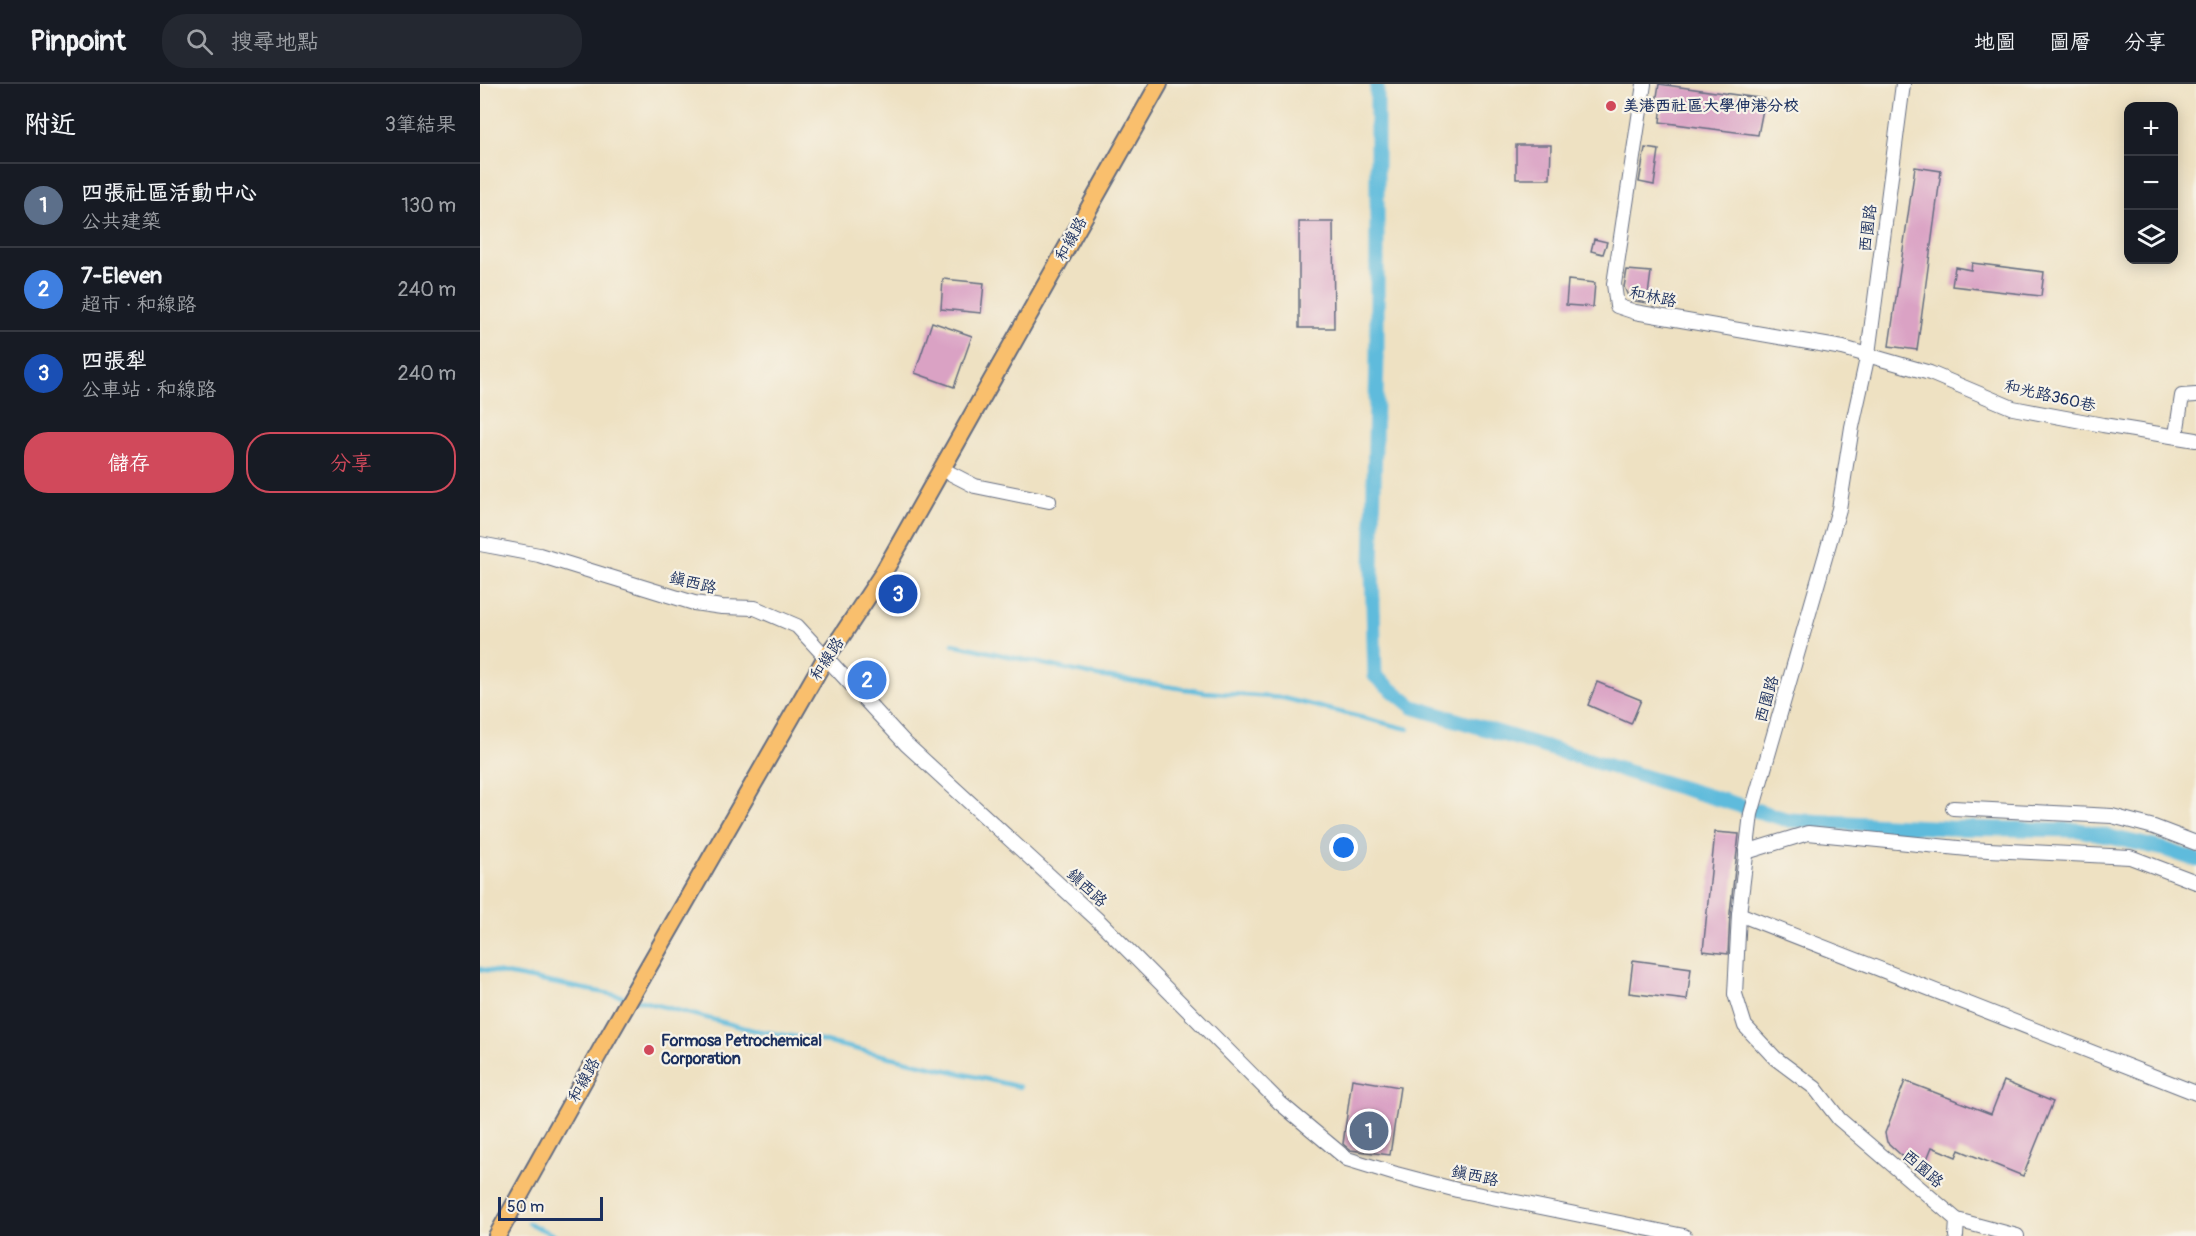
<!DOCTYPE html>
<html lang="zh-TW">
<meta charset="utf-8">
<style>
body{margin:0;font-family:Pangolin,"LXGW WenKai TC",sans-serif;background:#242831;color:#f1f3f6}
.controls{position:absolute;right:18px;top:18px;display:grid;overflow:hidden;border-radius:12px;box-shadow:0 3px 15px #0003}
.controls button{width:54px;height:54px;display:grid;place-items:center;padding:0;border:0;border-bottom:2px solid #363941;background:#171b24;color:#f1f3f6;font:30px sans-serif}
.scale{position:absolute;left:18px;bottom:15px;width:105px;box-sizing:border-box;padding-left:6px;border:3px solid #1b2f5e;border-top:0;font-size:16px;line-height:21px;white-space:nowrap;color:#1b2f5e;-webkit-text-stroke:4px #f7f3e8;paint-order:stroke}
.you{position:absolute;left:864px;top:764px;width:21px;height:21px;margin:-15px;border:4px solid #fff;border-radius:50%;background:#1a73e8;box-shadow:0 0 0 9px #1a73e833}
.badge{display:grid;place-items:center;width:39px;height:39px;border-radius:50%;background:#d1495b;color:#fff;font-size:20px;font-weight:700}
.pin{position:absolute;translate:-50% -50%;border:3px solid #fff;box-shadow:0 2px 6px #0006}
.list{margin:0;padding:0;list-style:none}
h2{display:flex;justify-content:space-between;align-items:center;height:78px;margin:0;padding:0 24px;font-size:26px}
h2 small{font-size:20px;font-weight:400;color:#9ea1a6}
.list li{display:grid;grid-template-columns:39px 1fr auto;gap:18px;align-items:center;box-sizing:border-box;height:84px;padding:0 24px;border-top:2px solid #363941}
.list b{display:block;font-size:22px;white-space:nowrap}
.list p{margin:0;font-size:20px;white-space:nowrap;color:#9ea1a6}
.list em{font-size:20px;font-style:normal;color:#9ea1a6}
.actions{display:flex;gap:12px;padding:18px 24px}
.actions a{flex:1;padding:14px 0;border:2px solid #d1495b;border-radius:24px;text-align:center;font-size:21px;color:#d1495b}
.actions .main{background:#d1495b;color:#fff}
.icon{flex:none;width:33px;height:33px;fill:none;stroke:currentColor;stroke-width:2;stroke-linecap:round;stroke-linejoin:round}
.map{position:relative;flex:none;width:1716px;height:1152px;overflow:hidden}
header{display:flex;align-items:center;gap:36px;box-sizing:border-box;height:84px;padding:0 30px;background:#171b24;border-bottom:2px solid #363941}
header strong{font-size:28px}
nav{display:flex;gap:33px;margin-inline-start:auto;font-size:21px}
.search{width:420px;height:54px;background:#242831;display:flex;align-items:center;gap:15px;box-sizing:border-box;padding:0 21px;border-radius:24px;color:#9ea1a6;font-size:22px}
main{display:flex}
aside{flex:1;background:#171b24}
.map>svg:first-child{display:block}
</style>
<header>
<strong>Pinpoint</strong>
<div class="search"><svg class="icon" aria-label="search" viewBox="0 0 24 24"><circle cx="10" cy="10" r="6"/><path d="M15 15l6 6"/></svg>搜尋地點</div>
<nav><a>地圖</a><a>圖層</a><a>分享</a></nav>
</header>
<main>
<aside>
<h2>附近<small>3筆結果</small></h2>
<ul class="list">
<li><span class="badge" style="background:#5c6f8a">1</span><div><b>四張社區活動中心</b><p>公共建築</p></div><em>130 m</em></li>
<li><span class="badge" style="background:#3f7fe0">2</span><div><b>7-Eleven</b><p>超市 · 和線路</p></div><em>240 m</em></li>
<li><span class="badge" style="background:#1a4fb4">3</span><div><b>四張犁</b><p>公車站 · 和線路</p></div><em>240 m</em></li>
</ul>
<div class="actions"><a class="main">儲存</a><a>分享</a></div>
</aside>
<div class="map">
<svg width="1716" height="1152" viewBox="0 0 1716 1152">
<rect width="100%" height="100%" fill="#f7f3e8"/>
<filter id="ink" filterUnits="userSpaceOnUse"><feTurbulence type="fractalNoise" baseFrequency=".0167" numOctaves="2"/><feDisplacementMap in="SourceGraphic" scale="12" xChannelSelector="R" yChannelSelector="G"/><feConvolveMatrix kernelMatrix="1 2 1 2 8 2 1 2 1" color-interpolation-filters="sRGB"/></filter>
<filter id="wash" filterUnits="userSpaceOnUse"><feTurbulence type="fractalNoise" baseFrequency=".008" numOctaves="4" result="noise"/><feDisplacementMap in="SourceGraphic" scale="24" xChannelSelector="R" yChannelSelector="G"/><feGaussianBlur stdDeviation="1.35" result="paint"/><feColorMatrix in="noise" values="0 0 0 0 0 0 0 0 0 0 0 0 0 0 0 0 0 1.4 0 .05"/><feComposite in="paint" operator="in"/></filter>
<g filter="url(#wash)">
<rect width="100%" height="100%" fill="#eee1c2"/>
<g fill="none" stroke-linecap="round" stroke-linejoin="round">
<g stroke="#5ebbdc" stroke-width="4.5">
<path d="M 897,1 L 897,0"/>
<path d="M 473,560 L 618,592 L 725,608 L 803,614 L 928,645"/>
<path d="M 0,885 L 146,913"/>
<path d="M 154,915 L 273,946 L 337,956 L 540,1003"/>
<path d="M 48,1139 L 76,1152"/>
</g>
<path stroke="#5ebbdc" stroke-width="15" d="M 897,1 L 897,273 L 892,486 L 895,592 L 933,623 L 1308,736 L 1468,744 L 1599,746 L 1684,765 L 1716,776"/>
</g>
<g id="blocks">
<g fill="#daa2c4">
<path d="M 1179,0 L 1285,15 L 1278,51 L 1180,38 L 1182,20 L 1176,19 Z"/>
<path d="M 1036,61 L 1071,61 L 1070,95 L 1036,95 Z"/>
<path d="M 1165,64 L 1179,66 L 1174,101 L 1159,98 Z"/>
<path d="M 1435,83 L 1461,87 L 1437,266 L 1409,262 Z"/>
<path d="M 819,138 L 853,138 L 854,244 L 819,244 Z"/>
<path d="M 1114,155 L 1127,158 L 1123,170 L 1111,167 Z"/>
<path d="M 1492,179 L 1564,188 L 1561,212 L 1472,202 L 1475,183 L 1491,186 Z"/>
<path d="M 1147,186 L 1171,188 L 1167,219 L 1155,217 L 1148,212 L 1144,203 Z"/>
<path d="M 463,195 L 504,199 L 501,229 L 461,225 Z"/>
<path d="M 1088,196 L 1115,199 L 1113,223 L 1086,221 Z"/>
<path d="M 452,238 L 492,252 L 474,303 L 435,289 Z"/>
<path d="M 1117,598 L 1161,616 L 1151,640 L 1108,621 Z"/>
<path d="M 1235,748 L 1259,750 L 1250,829 L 1248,870 L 1223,867 Z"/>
<path d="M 1153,876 L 1211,884 L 1207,916 L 1149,909 Z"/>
<path d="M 872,995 L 920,1003 L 910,1071 L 870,1066 L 863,1060 Z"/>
<path d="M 1425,997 L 1511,1030 L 1524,997 L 1573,1018 L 1543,1092 L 1479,1066 L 1476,1073 L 1452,1063 L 1443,1085 L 1421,1071 L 1407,1058 L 1405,1049 Z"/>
</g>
</g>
</g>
<g filter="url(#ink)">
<use href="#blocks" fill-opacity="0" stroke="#656d81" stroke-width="1.5"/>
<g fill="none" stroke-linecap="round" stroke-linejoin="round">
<g stroke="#656d81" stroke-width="16">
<g id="minor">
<path d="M 1164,0 L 1134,200 L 1137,222 L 1155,228 L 1363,264 L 1450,289 L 1533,324 L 1623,341 L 1716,356"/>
<path d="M 1423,0 L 1388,270 L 1372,343 L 1359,425 L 1271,730 L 1259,830 L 1255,910 L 1265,942 L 1295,974 L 1335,1004 L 1359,1035 L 1477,1136 L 1476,1152"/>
<path d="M 1696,351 L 1702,312 L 1716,311"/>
<path d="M 462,385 L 495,402 L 569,417"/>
<path d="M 0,460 L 59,471 L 214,519 L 242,523 L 275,524 L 317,542 L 426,660 L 620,838 L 800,1019 L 867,1075 L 916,1090 L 977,1106 L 1204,1152"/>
<path d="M 1473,724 L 1632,732 L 1674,743 L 1716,759"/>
<path d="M 1266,768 L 1328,749 L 1488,765 L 1650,773 L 1716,798"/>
<path d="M 1259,830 L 1716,1009"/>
<path d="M 1477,1136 L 1537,1152"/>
</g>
</g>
<g stroke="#656d81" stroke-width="20">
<path id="major" d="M 17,1152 L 123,962 L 346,573 L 361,553 L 402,491 L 679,0"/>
</g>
<use href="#minor" stroke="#fff" stroke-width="14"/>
<use href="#major" stroke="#f9bf6d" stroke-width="16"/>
</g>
</g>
<g fill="#d1495b" stroke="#f7f3e8" stroke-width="2">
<circle cx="1131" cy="22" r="6"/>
<circle cx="169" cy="966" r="6"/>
</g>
<g text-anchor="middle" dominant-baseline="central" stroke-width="4.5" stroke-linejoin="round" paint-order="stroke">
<g font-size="16" font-weight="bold" fill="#1b2f5e" stroke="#f7f3e8" text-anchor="start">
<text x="1143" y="22">美港西社區大學伸港分校</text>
<text x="181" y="957">Formosa Petrochemical<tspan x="181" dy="18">Corporation</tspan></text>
</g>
<g font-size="16" fill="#1b2f5e" stroke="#f7f3e8">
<text transform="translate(1388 144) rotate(-83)">西園路</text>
<text transform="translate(591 155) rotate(-61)">和線路</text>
<text transform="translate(1173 213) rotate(12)">和林路</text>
<text transform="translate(1570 312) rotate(13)">和光路360巷</text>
<text transform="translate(213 499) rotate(14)">鎮西路</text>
<text transform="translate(347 575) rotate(-57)">和線路</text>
<text transform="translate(1287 615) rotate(-74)">西園路</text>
<text transform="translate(607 804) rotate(43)">鎮西路</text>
<text transform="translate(104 996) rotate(-61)">和線路</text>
<text transform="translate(1443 1085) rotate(41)">西園路</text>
<text transform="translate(995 1092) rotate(12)">鎮西路</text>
</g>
</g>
</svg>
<div class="controls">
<button>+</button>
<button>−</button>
<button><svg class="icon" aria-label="layers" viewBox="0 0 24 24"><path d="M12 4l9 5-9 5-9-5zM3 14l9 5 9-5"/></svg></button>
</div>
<div class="scale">50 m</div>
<div class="you"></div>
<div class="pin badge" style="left:889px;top:1047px;background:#5c6f8a">1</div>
<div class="pin badge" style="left:387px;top:596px;background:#3f7fe0">2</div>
<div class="pin badge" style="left:418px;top:510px;background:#1a4fb4">3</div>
</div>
</main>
